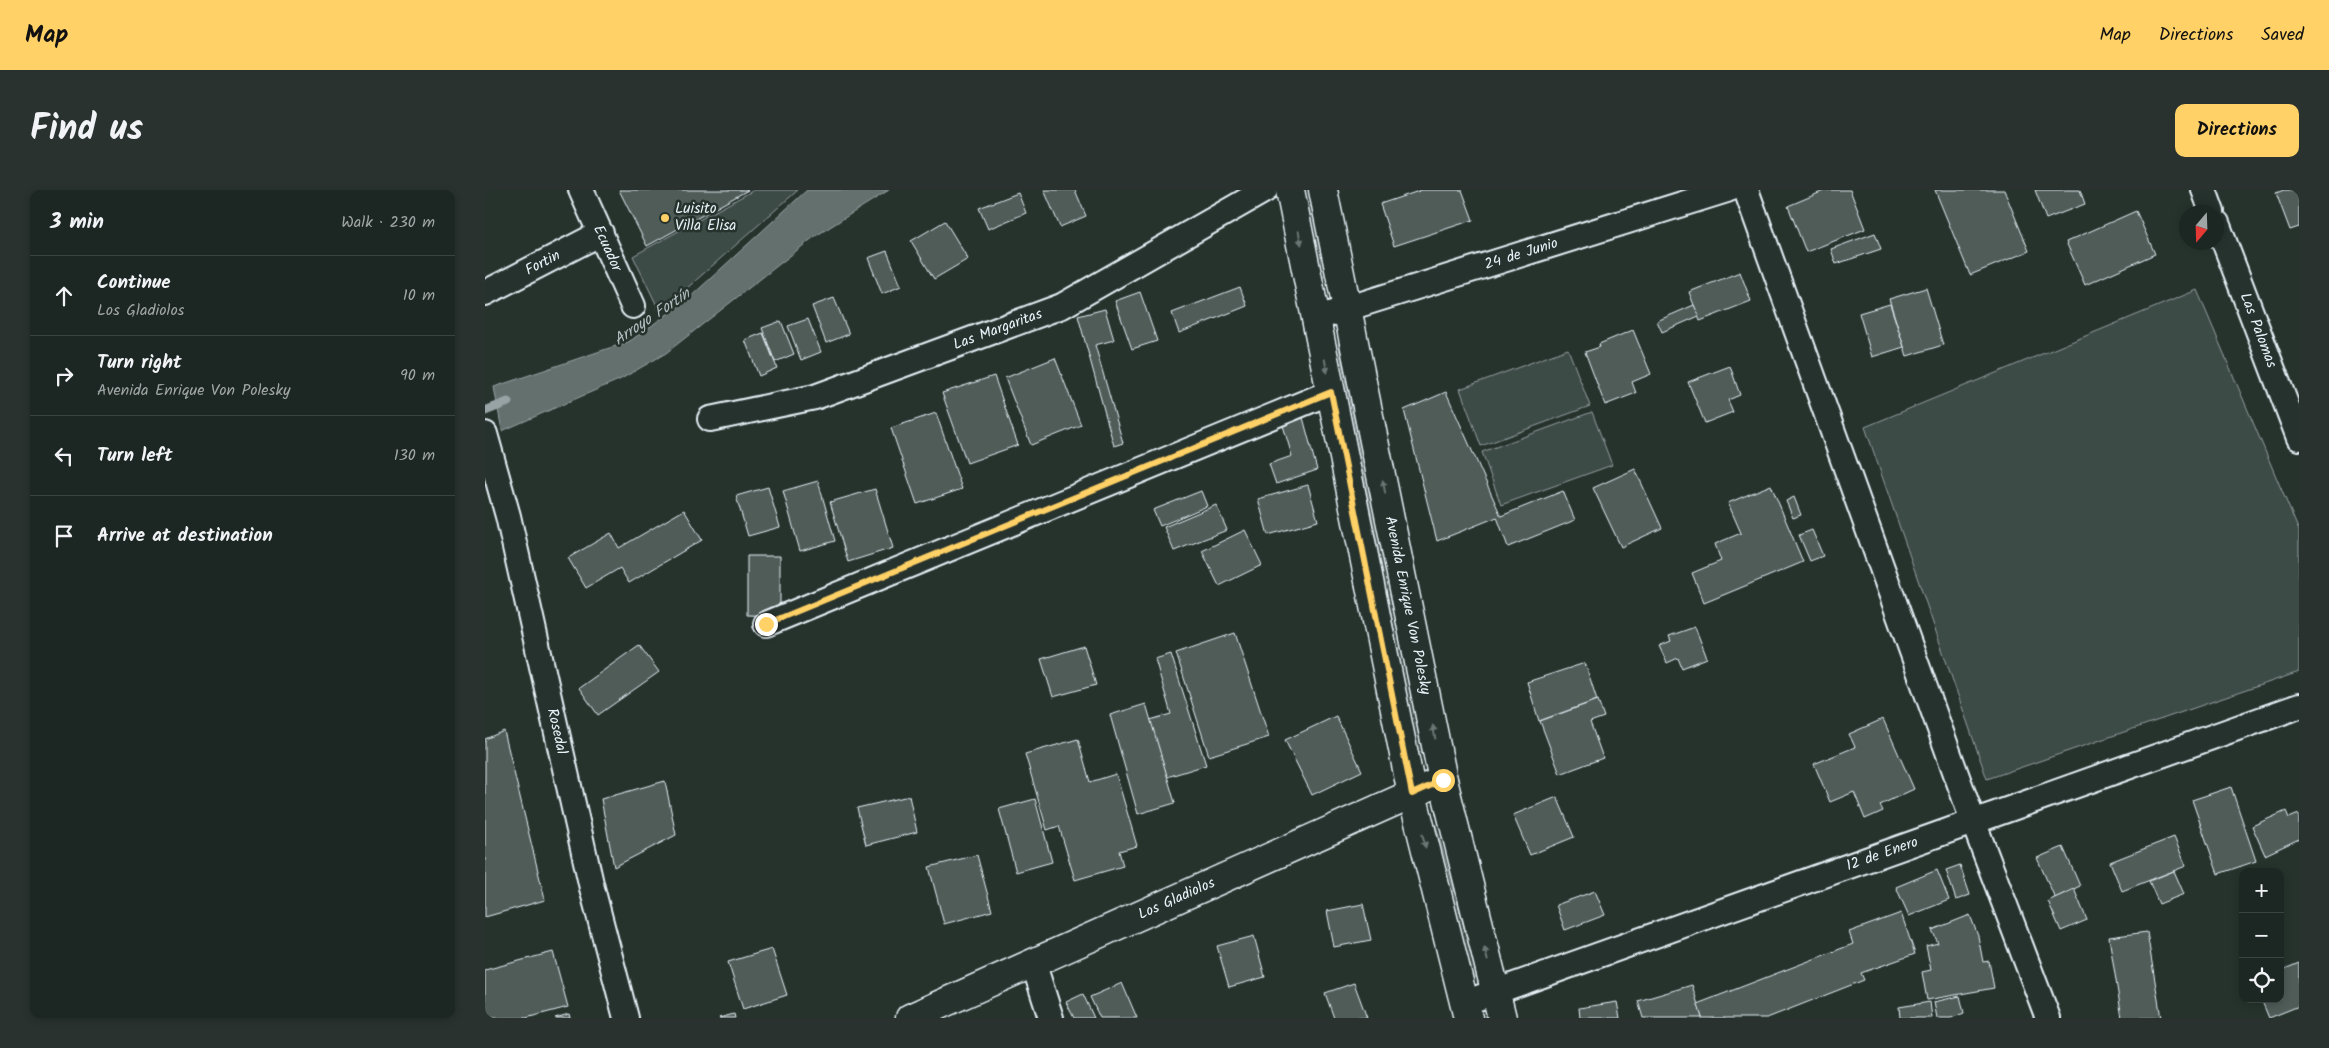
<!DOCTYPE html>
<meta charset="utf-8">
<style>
body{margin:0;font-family:Kalam,sans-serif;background:#29322f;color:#f1f3f6}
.controls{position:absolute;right:15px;bottom:15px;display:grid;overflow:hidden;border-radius:10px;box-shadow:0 2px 8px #0003}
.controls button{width:45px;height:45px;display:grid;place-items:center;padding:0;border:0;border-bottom:1px solid #3a4340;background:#1c2622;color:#f1f3f6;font:25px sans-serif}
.compass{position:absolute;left:1694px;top:15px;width:45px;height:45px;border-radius:50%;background:#1c2622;box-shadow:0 2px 8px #0003;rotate:199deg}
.stop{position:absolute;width:15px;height:15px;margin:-11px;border:4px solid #ffd166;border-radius:50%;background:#fff}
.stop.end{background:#ffd166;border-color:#fff;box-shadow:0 1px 5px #0008}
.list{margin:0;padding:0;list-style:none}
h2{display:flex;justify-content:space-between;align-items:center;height:65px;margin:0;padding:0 20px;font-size:21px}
h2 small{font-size:16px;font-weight:400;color:#a0a5a5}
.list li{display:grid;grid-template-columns:32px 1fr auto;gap:15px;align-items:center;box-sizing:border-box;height:80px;padding:0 20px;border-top:1px solid #3a4340}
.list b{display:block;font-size:19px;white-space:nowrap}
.list p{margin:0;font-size:16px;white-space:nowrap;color:#a0a5a5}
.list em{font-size:16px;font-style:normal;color:#a0a5a5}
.icon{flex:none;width:28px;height:28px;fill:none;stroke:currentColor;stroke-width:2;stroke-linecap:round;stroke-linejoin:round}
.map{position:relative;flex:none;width:1814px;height:828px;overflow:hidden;border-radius:10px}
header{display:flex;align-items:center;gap:30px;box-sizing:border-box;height:70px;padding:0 25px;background:#ffd166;color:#111}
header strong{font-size:24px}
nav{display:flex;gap:28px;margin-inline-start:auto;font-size:18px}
.intro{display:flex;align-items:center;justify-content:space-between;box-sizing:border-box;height:120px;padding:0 30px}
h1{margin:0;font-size:35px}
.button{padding:12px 22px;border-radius:10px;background:#ffd166;color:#111;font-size:18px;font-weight:700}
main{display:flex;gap:30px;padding:0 30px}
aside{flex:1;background:#1c2622;border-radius:10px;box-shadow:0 2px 8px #0003}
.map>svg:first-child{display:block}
</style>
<header>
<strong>Map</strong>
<nav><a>Map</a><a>Directions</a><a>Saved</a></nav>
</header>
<div class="intro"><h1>Find us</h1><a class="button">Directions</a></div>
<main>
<aside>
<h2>3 min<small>Walk · 230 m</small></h2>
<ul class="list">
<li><svg class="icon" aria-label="ahead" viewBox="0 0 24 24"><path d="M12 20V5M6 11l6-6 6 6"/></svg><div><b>Continue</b><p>Los Gladiolos</p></div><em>10 m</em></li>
<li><svg class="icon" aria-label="right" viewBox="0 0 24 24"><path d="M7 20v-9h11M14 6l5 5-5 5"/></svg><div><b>Turn right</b><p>Avenida Enrique Von Polesky</p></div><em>90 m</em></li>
<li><svg class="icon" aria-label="left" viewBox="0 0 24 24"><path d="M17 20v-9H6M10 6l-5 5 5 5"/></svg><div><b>Turn left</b></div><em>130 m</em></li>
<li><svg class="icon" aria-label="arrive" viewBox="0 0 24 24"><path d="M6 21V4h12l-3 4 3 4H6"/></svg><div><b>Arrive at destination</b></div></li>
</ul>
</aside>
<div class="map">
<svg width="1814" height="828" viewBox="0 0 1814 828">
<rect width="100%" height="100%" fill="#26332d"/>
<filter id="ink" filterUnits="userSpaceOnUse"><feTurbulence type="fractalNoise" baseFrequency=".02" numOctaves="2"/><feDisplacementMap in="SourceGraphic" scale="10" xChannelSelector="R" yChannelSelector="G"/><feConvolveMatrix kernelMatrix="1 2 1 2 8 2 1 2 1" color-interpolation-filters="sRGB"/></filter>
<g filter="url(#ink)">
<g fill="#3e4b47" stroke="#939ea0">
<path d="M 269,0 L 313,0 L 175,122 L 148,66 Z"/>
<path d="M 824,16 L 829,18 L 842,88 L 837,86 L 823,19 Z"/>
<path d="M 1712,100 L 1814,341 L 1814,482 L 1502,589 L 1380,237 Z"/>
<path d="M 853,153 L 856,153 L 938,564 L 933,562 Z"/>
<path d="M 1083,159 L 1105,216 L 996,256 L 975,199 Z"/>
<path d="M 1107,222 L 1127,275 L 1016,315 L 997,262 Z"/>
<path d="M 951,635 L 992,785 L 989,789 L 986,786 L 948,638 Z"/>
</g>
<path fill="#636f6d" stroke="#98a3a5" d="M 322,0 L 404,0 L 329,47 L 181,163 L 136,189 L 17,241 L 9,197 L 145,151 L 202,110 Z"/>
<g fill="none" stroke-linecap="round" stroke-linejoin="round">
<path stroke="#98a3a5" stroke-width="9" d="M 0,221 L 23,212"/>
</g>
<g fill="#505c59" stroke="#e8f1f8">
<path d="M 134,0 L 263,0 L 162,56 Z"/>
<path d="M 559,0 L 590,0 L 601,26 L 575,37 Z"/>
<path d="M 937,0 L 977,0 L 988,30 L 909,56 L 895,14 Z"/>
<path d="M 1341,0 L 1365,0 L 1380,39 L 1321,62 L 1303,16 Z"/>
<path d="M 1450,0 L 1519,0 L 1544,61 L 1485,85 Z"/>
<path d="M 1550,0 L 1595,0 L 1600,14 L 1561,29 Z"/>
<path d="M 1799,0 L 1814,0 L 1814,37 L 1805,40 L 1791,3 Z"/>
<path d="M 533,3 L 541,23 L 503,39 L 494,18 Z"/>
<path d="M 1651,21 L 1670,64 L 1600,95 L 1581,52 Z"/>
<path d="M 460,31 L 483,69 L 449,89 L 426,51 Z"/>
<path d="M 1390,43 L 1396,59 L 1351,74 L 1346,59 Z"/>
<path d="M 402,61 L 416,96 L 397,104 L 383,68 Z"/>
<path d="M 1255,82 L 1266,111 L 1215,131 L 1204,102 Z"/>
<path d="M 755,97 L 762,116 L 694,143 L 687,123 Z"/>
<path d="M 1441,98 L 1458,155 L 1422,166 L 1404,109 Z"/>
<path d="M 655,102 L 672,151 L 647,159 L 630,111 Z"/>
<path d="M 349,108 L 364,144 L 341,153 L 327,116 Z"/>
<path d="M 1405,114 L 1419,157 L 1387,167 L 1374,123 Z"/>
<path d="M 1209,115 L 1214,126 L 1177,142 L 1172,131 Z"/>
<path d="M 620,119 L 629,150 L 610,155 L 638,253 L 629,256 L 593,126 Z"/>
<path d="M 323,129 L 336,162 L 316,170 L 303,136 Z"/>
<path d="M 296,131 L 309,164 L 290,172 L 277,138 Z"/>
<path d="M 1148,140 L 1166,184 L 1147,192 L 1151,203 L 1120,215 L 1100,162 L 1115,157 L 1114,154 Z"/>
<path d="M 278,143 L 292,178 L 274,186 L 260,150 Z"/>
<path d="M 570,168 L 596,235 L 546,255 L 520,188 Z"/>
<path d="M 1245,176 L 1255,205 L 1243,210 L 1248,222 L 1220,233 L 1203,192 Z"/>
<path d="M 509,186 L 533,255 L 482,273 L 457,203 Z"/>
<path d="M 961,202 L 1016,326 L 1078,301 L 1090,330 L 1023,357 L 1012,327 L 952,351 L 919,220 Z"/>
<path d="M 816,220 L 832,280 L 791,294 L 784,274 L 807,266 L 795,225 Z"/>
<path d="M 451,223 L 477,299 L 432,314 L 406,238 Z"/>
<path d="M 1150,279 L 1177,338 L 1136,357 L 1108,298 Z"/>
<path d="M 333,291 L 350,351 L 315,361 L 298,301 Z"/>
<path d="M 823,295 L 833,331 L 783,345 L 773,309 Z"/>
<path d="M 1286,295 L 1318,372 L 1219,413 L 1207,383 L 1236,371 L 1230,354 L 1256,343 L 1243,313 Z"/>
<path d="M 283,297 L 295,337 L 263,346 L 251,306 Z"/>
<path d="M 390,299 L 408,358 L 363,372 L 345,312 Z"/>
<path d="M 716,301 L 722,316 L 675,336 L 668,320 Z"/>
<path d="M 1309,307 L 1316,325 L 1308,328 L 1301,311 Z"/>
<path d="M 731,315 L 742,340 L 689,361 L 679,337 Z"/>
<path d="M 199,320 L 217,350 L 144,393 L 135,378 L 101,398 L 83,368 L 126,343 L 134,358 Z"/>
<path d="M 760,340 L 777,375 L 734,396 L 717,361 Z"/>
<path d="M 1327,340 L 1338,366 L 1325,371 L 1314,345 Z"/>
<path d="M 262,366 L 295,366 L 295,426 L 262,425 Z"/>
<path d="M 1210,437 L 1222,468 L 1197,478 L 1193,468 L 1182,473 L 1174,456 L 1186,451 L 1184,446 Z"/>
<path d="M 750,443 L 784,547 L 724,566 L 691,463 Z"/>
<path d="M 154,455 L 174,482 L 113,525 L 94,498 Z"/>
<path d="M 599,456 L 611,495 L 568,507 L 556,469 Z"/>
<path d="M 686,464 L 721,575 L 682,587 L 665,530 L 686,524 L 670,469 Z"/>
<path d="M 1100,473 L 1112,510 L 1054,531 L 1042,492 Z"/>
<path d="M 1113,510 L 1119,527 L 1105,532 L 1118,568 L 1075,584 L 1055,531 Z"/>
<path d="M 661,514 L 690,613 L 653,624 L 625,525 Z"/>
<path d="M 851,526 L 877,581 L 827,605 L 800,550 Z"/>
<path d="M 1398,529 L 1429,599 L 1395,615 L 1398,621 L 1380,629 L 1369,602 L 1345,612 L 1329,574 L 1370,557 L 1364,544 Z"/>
<path d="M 19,541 L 60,710 L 0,727 L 0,549 Z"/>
<path d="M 593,549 L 605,592 L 631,584 L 652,656 L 634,661 L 638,676 L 590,690 L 574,636 L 562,640 L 540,564 Z"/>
<path d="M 180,591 L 191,645 L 129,677 L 116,609 Z"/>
<path d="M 1746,597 L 1771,671 L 1733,684 L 1707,610 Z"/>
<path d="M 424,606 L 432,642 L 381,655 L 372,618 Z"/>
<path d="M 1072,607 L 1089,647 L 1045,665 L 1028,625 Z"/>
<path d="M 550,609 L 567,672 L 531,682 L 514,619 Z"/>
<path d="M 1801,621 L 1804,628 L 1814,624 L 1814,649 L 1780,665 L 1767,636 Z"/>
<path d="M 1689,647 L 1701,676 L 1637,701 L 1625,672 Z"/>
<path d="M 1578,657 L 1595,696 L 1570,708 L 1552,668 Z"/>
<path d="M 492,665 L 507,721 L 459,734 L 444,677 Z"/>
<path d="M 1475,675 L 1485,705 L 1471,710 L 1461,680 Z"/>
<path d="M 1452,680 L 1464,710 L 1424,726 L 1411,697 Z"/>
<path d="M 1689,681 L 1699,704 L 1674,714 L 1664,691 Z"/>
<path d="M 1589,699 L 1602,730 L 1576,741 L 1563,711 Z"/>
<path d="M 1110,701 L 1120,725 L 1080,740 L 1071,715 Z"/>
<path d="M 878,714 L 886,750 L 849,757 L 842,721 Z"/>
<path d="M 1416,723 L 1430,764 L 1376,783 L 1379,790 L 1282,828 L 1217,828 L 1212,814 L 1368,754 L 1364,742 Z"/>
<path d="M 1485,725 L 1493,746 L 1498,772 L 1504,771 L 1509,798 L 1442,810 L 1437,782 L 1446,780 L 1441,756 L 1453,753 L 1447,740 Z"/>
<path d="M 1662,742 L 1676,828 L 1637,828 L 1624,747 Z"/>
<path d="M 769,746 L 780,787 L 744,797 L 732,756 Z"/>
<path d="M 287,759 L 302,805 L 258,819 L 243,772 Z"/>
<path d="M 68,762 L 83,817 L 41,828 L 0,828 L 0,780 Z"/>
<path d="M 1814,773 L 1814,816 L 1784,828 L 1776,809 L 1795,809 L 1795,781 Z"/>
<path d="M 637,793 L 652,828 L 615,828 L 605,807 Z"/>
<path d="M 869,793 L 882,828 L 849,828 L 840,803 Z"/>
<path d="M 1207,795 L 1217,828 L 1158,828 L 1153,811 Z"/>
<path d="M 598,804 L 609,828 L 589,828 L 581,812 Z"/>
<path d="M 1475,806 L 1479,823 L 1466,828 L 1452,828 L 1449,812 Z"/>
<path d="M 1132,812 L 1135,828 L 1095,828 L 1094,818 Z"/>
<path d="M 1445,812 L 1447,828 L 1415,828 L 1414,817 Z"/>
<path d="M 84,824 L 85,828 L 70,828 Z"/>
<path d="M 249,824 L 250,828 L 234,828 Z"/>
</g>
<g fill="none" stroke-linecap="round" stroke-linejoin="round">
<g stroke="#e8f1f8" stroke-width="28">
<g id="minor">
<path id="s1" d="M 96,0 L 148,116"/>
<path d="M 1261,0 L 1488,631 L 1563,828"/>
<path d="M 1719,0 L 1727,22"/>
<path id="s2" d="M 1732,33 L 1814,248"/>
<path id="s3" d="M 0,103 L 116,43"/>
<path id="s4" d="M 832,128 L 1242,0"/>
<path id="s5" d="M 225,229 L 330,207 L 577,116 L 780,0"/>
<path id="s6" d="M 0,244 L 23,326 L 107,698 L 141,828"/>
<path d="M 281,434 L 846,202"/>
<path d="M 548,772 L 566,828"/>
<path id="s7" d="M 979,813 L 1814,516"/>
</g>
</g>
<g stroke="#e8f1f8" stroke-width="31">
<g id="tertiary">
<path id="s8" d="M 425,828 L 958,590"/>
</g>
</g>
<g stroke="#e8f1f8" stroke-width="31">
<g id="primary">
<path d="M 805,0 L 927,604 L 983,828"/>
<path id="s9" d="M 838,0 L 958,590 L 1017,828"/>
</g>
</g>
<use href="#minor" stroke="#26332d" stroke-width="24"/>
<use href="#tertiary" stroke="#26332d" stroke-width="28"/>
<use href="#primary" stroke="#26332d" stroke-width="28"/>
</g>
<defs><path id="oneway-solid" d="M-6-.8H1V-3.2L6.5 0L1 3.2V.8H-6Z" transform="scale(1.25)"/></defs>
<g fill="#6a7674">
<use href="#oneway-solid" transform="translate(815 48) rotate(78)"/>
<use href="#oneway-solid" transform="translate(841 176) rotate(79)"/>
<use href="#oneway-solid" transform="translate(899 297) rotate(-101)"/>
<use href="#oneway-solid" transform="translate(949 542) rotate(-101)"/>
<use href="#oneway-solid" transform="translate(939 651) rotate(76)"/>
<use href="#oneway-solid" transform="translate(1001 764) rotate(-104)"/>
</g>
</g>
<g fill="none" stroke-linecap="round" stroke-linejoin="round" filter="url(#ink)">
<path stroke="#ffd166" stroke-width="6" d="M 281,434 L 846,202 L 927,604 L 958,590"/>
</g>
<circle fill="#ffd166" stroke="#26332d" stroke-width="2" cx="180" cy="28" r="5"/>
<g text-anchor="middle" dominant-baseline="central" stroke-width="5" stroke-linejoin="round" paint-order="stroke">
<g font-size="15" fill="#e8f1f8" stroke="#26332d" text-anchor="start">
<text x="190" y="19">Luisito<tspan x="190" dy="17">Villa Elisa</tspan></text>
</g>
<g font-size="15" fill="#e8f1f8" stroke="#26332d">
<text stroke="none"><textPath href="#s1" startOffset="64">Ecuador</textPath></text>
<text stroke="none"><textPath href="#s4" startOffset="214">24 de Junio</textPath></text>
<text stroke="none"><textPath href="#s3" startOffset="65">Fortin</textPath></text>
<text stroke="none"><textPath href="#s5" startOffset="302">Las Margaritas</textPath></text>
<text stroke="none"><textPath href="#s2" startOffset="115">Las Palomas</textPath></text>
<text stroke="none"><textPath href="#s9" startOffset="424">Avenida Enrique Von Polesky</textPath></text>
<text stroke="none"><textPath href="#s6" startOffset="306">Rosedal</textPath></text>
<text stroke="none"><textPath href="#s7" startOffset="444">12 de Enero</textPath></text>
<text stroke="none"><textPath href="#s8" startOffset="292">Los Gladiolos</textPath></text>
</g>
<g font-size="16" font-style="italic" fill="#b3bdc0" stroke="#26332d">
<text transform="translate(167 127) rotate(-34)">Arroyo Fortín</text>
</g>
</g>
</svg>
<div class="controls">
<button>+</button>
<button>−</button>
<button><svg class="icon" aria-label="locate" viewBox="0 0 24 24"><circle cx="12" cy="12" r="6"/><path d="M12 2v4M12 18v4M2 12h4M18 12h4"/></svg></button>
</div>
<svg class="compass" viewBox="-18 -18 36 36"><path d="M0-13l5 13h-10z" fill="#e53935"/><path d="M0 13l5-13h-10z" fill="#a0a5a5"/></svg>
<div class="stop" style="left:958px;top:590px"></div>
<div class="stop end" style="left:281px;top:434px"></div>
</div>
</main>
